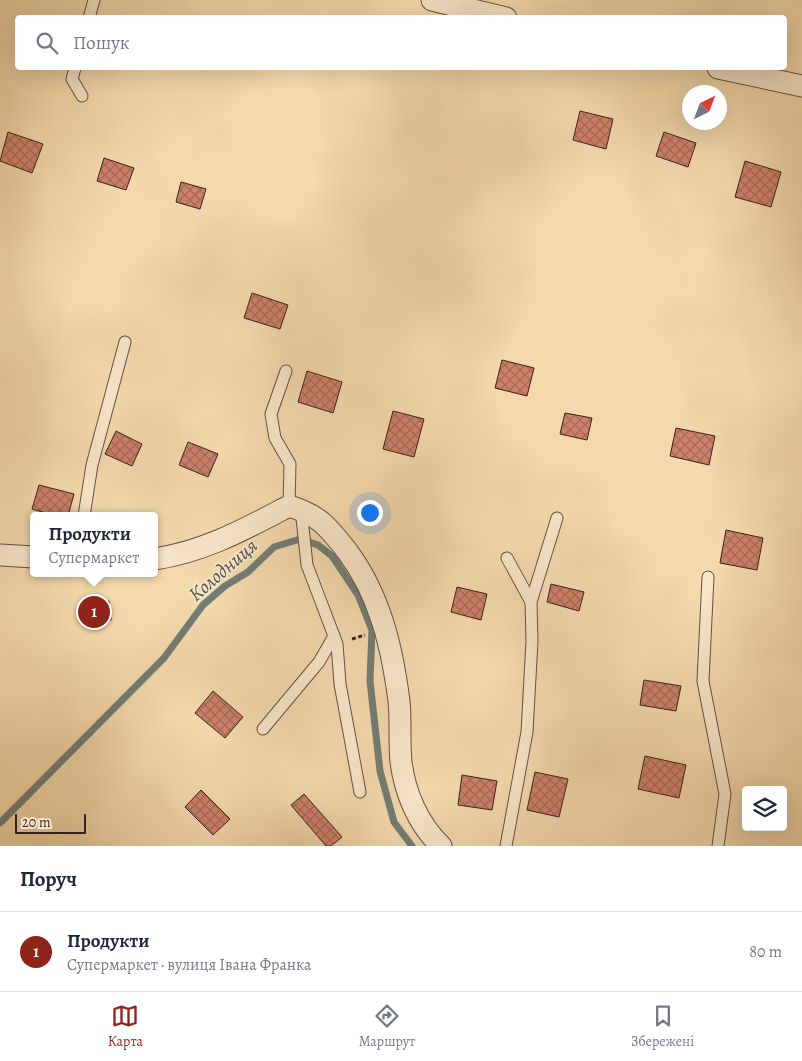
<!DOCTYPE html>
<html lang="uk">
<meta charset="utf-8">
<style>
body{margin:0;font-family:Alegreya,serif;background:#f2f2f3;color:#1f2937}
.controls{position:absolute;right:15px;bottom:15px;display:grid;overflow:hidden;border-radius:5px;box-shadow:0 5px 20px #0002}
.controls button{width:45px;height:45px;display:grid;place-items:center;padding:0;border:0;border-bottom:1px solid #e0e1e3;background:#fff;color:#1f2937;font:25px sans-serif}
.compass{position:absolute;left:682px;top:85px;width:45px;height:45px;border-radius:50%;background:#fff;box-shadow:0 5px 20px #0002;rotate:42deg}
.scale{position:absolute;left:15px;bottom:12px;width:71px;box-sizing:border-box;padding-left:5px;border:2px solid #33241e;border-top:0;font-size:14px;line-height:18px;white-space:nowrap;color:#33241e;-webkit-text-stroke:4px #f8e6c9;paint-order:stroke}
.you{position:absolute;left:369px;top:512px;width:18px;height:18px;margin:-12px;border:4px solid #fff;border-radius:50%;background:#1a73e8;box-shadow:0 0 0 8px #1a73e833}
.badge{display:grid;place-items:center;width:32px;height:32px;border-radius:50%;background:#8f2418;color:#fff;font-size:16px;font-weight:700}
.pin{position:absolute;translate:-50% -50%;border:2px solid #fff;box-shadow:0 1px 5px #0006}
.popup{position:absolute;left:30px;top:512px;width:128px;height:65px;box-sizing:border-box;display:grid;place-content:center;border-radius:5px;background:#fff;filter:drop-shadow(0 1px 4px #0005);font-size:16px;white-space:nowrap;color:#747a83}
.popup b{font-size:19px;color:#1f2937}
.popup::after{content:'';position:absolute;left:50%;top:100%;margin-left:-10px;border:10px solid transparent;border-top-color:#fff}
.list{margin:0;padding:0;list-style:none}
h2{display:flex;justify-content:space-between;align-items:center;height:65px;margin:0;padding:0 20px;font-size:21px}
h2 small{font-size:16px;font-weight:400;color:#747a83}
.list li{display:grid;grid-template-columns:32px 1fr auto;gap:15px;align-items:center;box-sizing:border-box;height:80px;padding:0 20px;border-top:1px solid #e0e1e3}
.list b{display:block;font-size:19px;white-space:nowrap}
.list p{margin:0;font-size:16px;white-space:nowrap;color:#747a83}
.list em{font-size:16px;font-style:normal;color:#747a83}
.icon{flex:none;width:28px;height:28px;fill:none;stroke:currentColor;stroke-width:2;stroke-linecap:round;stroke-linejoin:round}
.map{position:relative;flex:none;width:802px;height:846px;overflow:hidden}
.search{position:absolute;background:#fff;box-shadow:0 5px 20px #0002;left:15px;right:15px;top:15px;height:55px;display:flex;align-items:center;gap:12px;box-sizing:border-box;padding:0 18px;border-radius:5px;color:#747a83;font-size:19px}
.sheet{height:145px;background:#fff}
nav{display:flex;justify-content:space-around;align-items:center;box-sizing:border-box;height:70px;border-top:1px solid #e0e1e3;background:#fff;font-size:14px;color:#747a83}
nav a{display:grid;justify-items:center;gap:2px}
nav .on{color:#8f2418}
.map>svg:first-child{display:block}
</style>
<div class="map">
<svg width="802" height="846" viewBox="0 0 802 846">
<defs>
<pattern id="building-cross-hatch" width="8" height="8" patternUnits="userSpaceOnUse" patternTransform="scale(1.25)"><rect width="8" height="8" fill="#ce8169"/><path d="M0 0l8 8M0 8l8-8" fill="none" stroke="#a86956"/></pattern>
</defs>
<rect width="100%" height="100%" fill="#f4d9ac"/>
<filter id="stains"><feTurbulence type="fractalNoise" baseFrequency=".004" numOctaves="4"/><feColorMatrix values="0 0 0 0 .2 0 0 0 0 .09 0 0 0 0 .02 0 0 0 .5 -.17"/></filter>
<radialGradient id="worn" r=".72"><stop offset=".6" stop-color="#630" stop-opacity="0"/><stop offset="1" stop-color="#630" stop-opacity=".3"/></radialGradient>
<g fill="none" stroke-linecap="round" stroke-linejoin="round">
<path stroke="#727d75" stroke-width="7" d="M 0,823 L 164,658 L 203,605 L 225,586 L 248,572 L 274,547 L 300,539 L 318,545 L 332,556 L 358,595 L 372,630 L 370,681 L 380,771 L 394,822 L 412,846"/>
</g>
<g fill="url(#building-cross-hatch)" stroke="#33241e">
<path d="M 580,111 L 613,119 L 606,149 L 573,140 Z"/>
<path d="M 8,132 L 43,144 L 32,173 L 0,161 Z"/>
<path d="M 664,132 L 696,143 L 688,167 L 656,156 Z"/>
<path d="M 104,158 L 134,168 L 126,190 L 97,181 Z"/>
<path d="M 745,161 L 781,172 L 771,207 L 735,197 Z"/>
<path d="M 181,182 L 206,189 L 200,209 L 176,202 Z"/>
<path d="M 252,293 L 288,305 L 280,329 L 244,318 Z"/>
<path d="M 502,360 L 534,368 L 527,396 L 495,388 Z"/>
<path d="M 307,371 L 342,382 L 333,413 L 298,402 Z"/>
<path d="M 393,411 L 424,419 L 414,457 L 383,449 Z"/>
<path d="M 565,413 L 592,418 L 587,440 L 560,434 Z"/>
<path d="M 676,428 L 715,436 L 709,465 L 670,456 Z"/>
<path d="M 116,431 L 142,444 L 132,466 L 105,454 Z"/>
<path d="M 188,442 L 218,454 L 208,477 L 179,465 Z"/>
<path d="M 39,485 L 74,494 L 68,516 L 56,516 L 32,509 Z"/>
<path d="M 726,530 L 763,538 L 757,570 L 720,563 Z"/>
<path d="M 551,584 L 584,592 L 579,611 L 547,602 Z"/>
<path d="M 457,587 L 487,594 L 481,620 L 451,612 Z"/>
<path d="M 109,601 L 111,620 L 80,623 L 78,605 Z"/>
<path d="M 644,680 L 681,686 L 676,711 L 640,705 Z"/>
<path d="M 213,691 L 243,717 L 225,738 L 195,713 Z"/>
<path d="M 645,756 L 686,765 L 679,798 L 638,789 Z"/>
<path d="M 535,772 L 568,779 L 559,817 L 527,810 Z"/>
<path d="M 462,775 L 497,781 L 492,810 L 458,805 Z"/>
<path d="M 201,790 L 230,819 L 213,835 L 185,807 Z"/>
<path d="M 304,794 L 342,837 L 331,846 L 326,846 L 291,805 Z"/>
</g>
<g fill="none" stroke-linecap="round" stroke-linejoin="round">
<g stroke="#635142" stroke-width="13">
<g id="lane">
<path d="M 89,18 L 94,0"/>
<path d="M 75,68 L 72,79 L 82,96"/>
<path d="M 286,371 L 271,414 L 275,438 L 290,464 L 289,506"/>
<path d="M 301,509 L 307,565 L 337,644 L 340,684 L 360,792"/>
<path d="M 84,516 L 92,465 L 125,342"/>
<path d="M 507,558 L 531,602"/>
<path d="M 708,577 L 703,681 L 725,794 L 718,846"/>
<path d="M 263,729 L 319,662 L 334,636"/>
<path d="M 506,846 L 527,732 L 532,641 L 531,602 L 557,518"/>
</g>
</g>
<g stroke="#635142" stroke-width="23">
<g id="street">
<path d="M 432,0 L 506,18"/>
<path d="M 718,68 L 802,86"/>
<path d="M 0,555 L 34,557"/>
<path d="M 154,559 C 204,552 245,529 289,506 C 319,515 328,527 347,551 C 380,595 392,647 399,701 C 401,721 399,741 401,762 C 405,793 418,824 441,846"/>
</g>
</g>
<path stroke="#33241e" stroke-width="3" stroke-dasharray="4 2.5" stroke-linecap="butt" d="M 352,639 L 365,635"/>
<use href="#lane" stroke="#f8e6c9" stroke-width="11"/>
<use href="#street" stroke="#f8e6c9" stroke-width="21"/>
</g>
<g text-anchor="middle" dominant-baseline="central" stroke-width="4" stroke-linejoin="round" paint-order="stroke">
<g font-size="20" font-style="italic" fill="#52514a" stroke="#f8e6c9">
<text transform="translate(223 570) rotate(-41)">Колодниця</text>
</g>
</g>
<rect width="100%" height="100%" filter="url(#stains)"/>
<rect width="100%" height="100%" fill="url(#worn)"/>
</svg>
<div class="controls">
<button><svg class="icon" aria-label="layers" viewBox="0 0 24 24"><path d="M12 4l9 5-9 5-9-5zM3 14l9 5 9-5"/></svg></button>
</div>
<svg class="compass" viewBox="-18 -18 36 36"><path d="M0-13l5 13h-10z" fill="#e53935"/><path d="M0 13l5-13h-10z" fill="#747a83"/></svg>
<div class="scale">20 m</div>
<div class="you"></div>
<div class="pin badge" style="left:94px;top:612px">1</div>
<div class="popup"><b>Продукти</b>Супермаркет</div>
<div class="search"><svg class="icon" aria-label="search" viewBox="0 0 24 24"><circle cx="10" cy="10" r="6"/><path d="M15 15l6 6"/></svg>Пошук</div>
</div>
<section class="sheet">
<h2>Поруч<small></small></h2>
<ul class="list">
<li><span class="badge">1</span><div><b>Продукти</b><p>Супермаркет · вулиця Івана Франка</p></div><em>80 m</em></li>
</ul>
</section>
<nav>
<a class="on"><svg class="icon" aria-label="map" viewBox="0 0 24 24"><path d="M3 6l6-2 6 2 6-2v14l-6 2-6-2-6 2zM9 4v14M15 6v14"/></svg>Карта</a>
<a><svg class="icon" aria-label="directions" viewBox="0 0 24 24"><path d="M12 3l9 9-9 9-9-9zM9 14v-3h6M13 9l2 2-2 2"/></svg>Маршрут</a>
<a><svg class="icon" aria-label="saved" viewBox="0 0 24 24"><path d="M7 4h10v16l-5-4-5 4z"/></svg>Збережені</a>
</nav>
